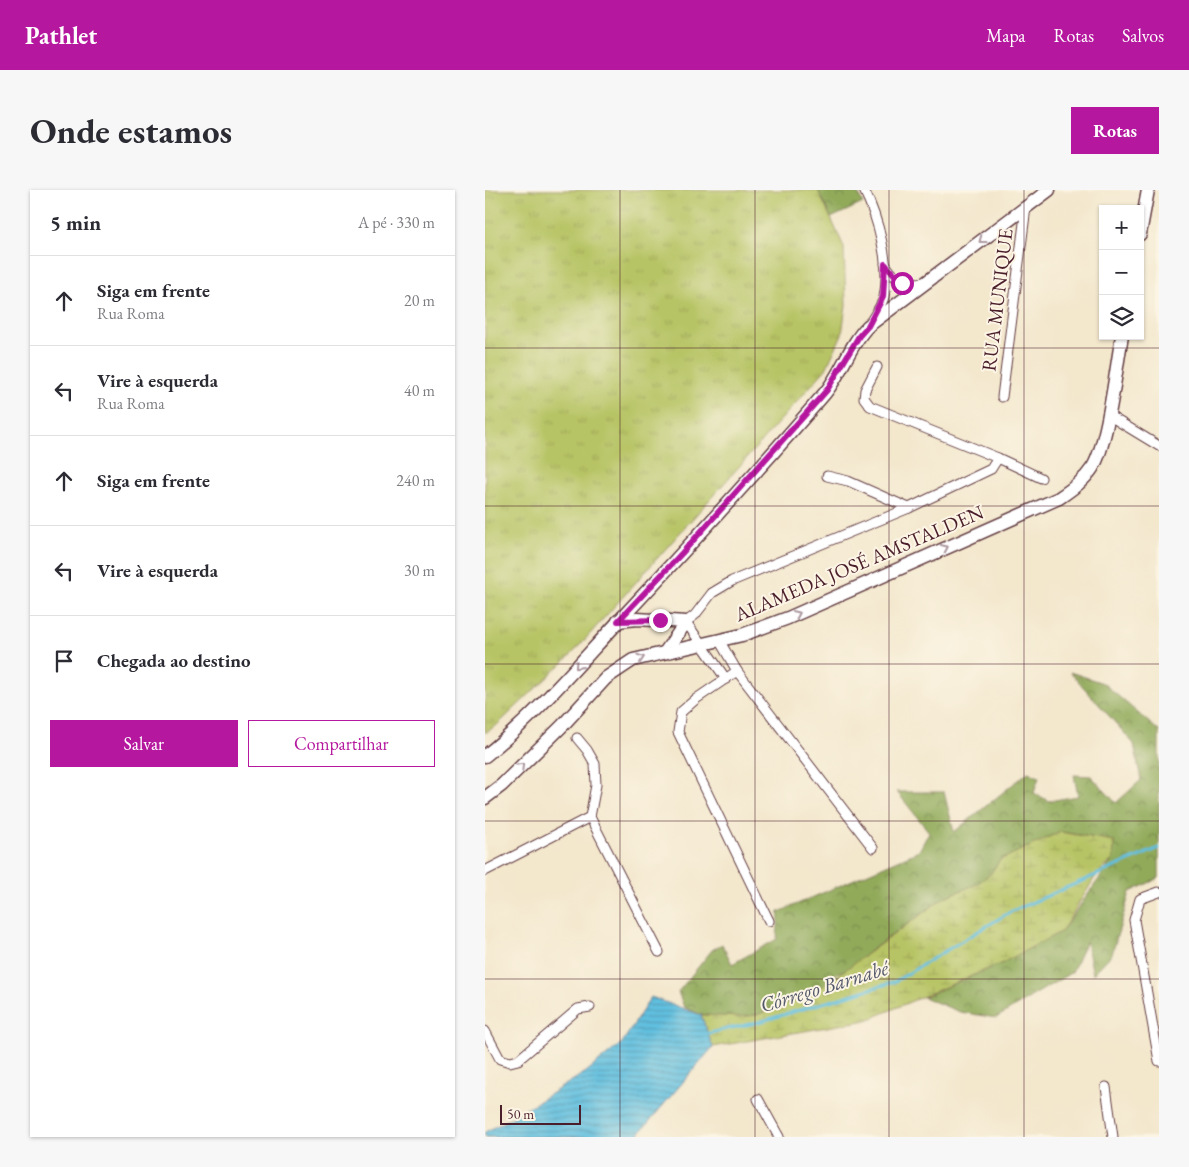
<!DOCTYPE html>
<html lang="pt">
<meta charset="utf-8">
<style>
body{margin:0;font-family:"EB Garamond",serif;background:#f7f7f7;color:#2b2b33}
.controls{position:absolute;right:15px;top:15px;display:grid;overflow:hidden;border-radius:0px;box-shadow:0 1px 4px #0004}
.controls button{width:45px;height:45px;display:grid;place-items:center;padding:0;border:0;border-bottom:1px solid #e1e1e2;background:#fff;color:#2b2b33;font:25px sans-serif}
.scale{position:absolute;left:15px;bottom:12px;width:81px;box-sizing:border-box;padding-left:5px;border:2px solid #4a1f2b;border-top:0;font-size:14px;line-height:18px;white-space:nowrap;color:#4a1f2b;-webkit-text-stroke:4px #fcf5e5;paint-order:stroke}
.stop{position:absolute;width:15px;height:15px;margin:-11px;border:4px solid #b5179e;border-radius:50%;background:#fff}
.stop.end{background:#b5179e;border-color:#fff;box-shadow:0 1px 5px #0008}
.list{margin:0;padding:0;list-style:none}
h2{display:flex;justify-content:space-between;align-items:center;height:65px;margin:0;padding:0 20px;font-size:21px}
h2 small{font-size:16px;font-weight:400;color:#7c7c81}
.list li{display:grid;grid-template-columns:32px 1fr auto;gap:15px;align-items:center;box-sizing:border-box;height:90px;padding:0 20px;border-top:1px solid #e1e1e2}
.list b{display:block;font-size:19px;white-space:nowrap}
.list p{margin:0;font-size:16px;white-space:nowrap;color:#7c7c81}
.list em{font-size:16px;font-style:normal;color:#7c7c81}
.actions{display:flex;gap:10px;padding:15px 20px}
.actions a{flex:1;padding:11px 0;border:1px solid #b5179e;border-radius:0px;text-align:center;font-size:18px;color:#b5179e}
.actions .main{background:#b5179e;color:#fff}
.icon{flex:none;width:28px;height:28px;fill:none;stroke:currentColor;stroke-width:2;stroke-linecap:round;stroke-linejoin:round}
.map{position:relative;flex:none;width:674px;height:947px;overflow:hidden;border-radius:0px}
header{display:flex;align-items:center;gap:30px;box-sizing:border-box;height:70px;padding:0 25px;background:#b5179e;color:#fff}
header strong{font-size:24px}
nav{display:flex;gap:28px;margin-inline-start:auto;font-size:18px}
.intro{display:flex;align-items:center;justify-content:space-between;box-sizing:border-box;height:120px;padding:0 30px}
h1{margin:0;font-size:35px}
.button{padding:12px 22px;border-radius:0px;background:#b5179e;color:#fff;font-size:18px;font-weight:700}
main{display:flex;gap:30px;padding:0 30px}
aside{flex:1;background:#fff;border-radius:0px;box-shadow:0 1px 4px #0004}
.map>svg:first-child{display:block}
</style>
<header>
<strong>Pathlet</strong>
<nav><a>Mapa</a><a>Rotas</a><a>Salvos</a></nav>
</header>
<div class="intro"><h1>Onde estamos</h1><a class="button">Rotas</a></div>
<main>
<aside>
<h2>5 min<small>A pé · 330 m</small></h2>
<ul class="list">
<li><svg class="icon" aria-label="ahead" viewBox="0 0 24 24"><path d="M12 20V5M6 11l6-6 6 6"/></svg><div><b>Siga em frente</b><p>Rua Roma</p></div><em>20 m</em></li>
<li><svg class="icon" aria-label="left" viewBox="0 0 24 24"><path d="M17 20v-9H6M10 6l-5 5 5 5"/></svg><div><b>Vire à esquerda</b><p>Rua Roma</p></div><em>40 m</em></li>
<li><svg class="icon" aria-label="ahead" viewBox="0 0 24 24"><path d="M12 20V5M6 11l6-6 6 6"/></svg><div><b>Siga em frente</b></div><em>240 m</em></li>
<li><svg class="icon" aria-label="left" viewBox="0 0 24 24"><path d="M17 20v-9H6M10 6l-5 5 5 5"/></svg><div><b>Vire à esquerda</b></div><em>30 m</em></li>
<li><svg class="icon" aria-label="arrive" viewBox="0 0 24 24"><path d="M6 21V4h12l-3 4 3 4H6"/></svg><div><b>Chegada ao destino</b></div></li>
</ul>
<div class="actions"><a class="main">Salvar</a><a>Compartilhar</a></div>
</aside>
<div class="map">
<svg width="674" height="947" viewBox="0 0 674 947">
<defs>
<pattern id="grass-tufts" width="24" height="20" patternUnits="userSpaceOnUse" patternTransform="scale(1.25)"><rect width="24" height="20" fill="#b7c465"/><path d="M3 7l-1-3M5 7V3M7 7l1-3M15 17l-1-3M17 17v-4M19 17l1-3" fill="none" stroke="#9fa858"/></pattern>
<pattern id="forest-crowns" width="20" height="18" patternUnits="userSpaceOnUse" patternTransform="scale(1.25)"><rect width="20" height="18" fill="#91aa5a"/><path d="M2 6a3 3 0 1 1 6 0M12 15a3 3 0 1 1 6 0" fill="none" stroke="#788a4b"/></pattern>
<pattern id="wetland-marsh" width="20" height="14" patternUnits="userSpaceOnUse" patternTransform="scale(1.25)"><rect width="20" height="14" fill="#b7c465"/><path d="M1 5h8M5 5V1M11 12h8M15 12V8" fill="none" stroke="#9fa858"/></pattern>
<pattern id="water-rules" width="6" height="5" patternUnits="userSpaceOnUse" patternTransform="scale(1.25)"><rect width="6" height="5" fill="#61bfdf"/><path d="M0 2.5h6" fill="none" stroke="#529bb5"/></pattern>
</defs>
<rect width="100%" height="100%" fill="#fcf5e5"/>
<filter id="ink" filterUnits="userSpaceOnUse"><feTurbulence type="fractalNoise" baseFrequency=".02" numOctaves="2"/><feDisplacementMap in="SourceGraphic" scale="10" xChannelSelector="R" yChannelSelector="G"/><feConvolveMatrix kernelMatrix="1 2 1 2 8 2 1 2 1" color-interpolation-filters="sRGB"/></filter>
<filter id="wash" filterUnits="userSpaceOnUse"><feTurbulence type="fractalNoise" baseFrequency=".0096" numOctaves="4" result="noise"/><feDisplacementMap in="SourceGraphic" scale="20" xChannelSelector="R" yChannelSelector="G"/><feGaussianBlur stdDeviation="1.12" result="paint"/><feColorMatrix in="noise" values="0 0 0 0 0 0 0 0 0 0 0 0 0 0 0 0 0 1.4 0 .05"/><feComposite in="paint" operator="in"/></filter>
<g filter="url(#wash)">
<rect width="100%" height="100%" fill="#f3e7cc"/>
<path fill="url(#grass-tufts)" stroke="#807248" d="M 0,0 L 333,0 L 359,57 L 361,115 L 357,144 L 341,179 L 87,464 L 12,535 L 0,543 Z"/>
<g fill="url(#forest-crowns)" stroke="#6e6442">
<path d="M 333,0 L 371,0 L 378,13 L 346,28 Z"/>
<path d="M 585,482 L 618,493 L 674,541 L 674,688 L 645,702 L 627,764 L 608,784 L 601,751 L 587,782 L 511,828 L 475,822 L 438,807 L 517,773 L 577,741 L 628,669 L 629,651 L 576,642 L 515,670 L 506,683 L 492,694 L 460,707 L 385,761 L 368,777 L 352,783 L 339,797 L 272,825 L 254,827 L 216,825 L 199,817 L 193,802 L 227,760 L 237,754 L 247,774 L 292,749 L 294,722 L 434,661 L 444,642 L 412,602 L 459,602 L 469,642 L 543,582 L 554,587 L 549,603 L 564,611 L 593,606 L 589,585 L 606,586 L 631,613 L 656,590 L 649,554 Z"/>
</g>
<path fill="url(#wetland-marsh)" stroke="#807248" d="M 575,642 L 629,651 L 628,669 L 609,689 L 577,741 L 517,773 L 382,830 L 228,857 L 216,825 L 254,827 L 272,825 L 331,801 L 460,707 L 492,694 L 506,683 L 515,670 Z"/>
<path fill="url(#water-rules)" stroke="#566f85" d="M 166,807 L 216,825 L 228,857 L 151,947 L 0,947 L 0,942 L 25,929 L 101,882 L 137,853 Z"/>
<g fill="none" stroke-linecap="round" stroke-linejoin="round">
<path stroke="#61bfdf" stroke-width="3" d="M 220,844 L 274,832 L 409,792 L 525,722 L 674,658"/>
</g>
</g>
<g filter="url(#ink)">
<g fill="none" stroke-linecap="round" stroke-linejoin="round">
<g stroke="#633d43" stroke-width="11">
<g id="street">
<path d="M 379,0 C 393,28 406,75 399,107 C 397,115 390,124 386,131"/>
<path d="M 400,74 C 413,93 418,95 441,92"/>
<path d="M 392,177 L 380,200 L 379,208 L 385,216 L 513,268 L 556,288"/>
<path d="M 517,207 L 541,17"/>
<path d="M 623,225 L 674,256"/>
<path d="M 342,286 L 363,291 L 424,318"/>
<path d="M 234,450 L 252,481 L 388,658"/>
<path d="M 252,481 L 211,509 L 196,522 L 193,542 L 284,731"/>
<path d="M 241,489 L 201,432 L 210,425 L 227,403 L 247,391 L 424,318 L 506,279 L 513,268"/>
<path d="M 92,548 L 102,560 L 110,574 L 111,595 L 105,627 L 174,762"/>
<path d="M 0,681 L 105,627"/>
<path d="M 674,702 L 655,709 L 649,730 L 674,871"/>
<path d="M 0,841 L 15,869 L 25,872 L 33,870 L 93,819 L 105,817"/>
<path d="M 621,897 L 628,947"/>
<path d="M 273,909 L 294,947"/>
</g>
</g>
<g stroke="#633d43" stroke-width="15">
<g id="secondary">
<path d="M 655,44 L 663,0"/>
<path d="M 133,431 L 152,429 L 201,432 L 181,461"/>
<path d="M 0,566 C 50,526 91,477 135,430 C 205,355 274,280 340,203 C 357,183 364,155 383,136 L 564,0"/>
<path d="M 0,608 L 17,595 L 77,536 L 121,488 L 148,470 L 257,445 L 303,428 L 574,308 C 587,299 599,291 608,277 C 623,252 631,178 637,146"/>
</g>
</g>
<use href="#street" stroke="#fff" stroke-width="9"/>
<use href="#secondary" stroke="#fff" stroke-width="12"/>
</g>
<defs><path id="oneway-chevron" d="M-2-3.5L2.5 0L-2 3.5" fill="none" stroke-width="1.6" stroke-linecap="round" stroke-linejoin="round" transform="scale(1.25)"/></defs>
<g stroke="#ae9aa0">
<use href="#oneway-chevron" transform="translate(497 50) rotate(143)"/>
<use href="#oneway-chevron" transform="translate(460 358) rotate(-24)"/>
<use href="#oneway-chevron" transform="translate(312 424) rotate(-24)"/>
<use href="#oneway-chevron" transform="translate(156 468) rotate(-18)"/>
<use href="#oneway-chevron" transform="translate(93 476) rotate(132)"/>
<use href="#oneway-chevron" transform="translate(36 576) rotate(-45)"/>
</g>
</g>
<g fill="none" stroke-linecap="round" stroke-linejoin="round" filter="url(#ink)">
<path stroke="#b5179e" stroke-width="6" d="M 175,430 L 133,431 L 197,363 L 342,200 L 374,146 L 383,136 L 398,107 L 400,74 L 417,93"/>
</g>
<path fill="none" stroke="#4a1f2b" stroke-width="1" stroke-opacity="0.55" d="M 135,0 L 135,947M 270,0 L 270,947M 404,0 L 404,947M 539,0 L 539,947M 0,158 L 674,158M 0,316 L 674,316M 0,474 L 674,474M 0,631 L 674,631M 0,789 L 674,789"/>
<g text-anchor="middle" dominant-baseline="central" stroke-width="4" stroke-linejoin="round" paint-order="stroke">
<g font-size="20" fill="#4a1f2b" stroke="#fcf5e5">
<text transform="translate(512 110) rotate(-83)">RUA MUNIQUE</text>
<text transform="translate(374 373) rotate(-23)">ALAMEDA JOSÉ AMSTALDEN</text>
</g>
<g font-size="21" font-style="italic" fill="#52576a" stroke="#fcf5e5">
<text transform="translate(339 796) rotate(-17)">Córrego Barnabé</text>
</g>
</g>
</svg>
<div class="controls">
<button>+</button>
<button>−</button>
<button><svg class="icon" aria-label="layers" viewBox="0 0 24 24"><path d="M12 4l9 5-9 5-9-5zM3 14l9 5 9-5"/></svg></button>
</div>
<div class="scale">50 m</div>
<div class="stop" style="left:417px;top:93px"></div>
<div class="stop end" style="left:175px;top:430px"></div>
</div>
</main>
